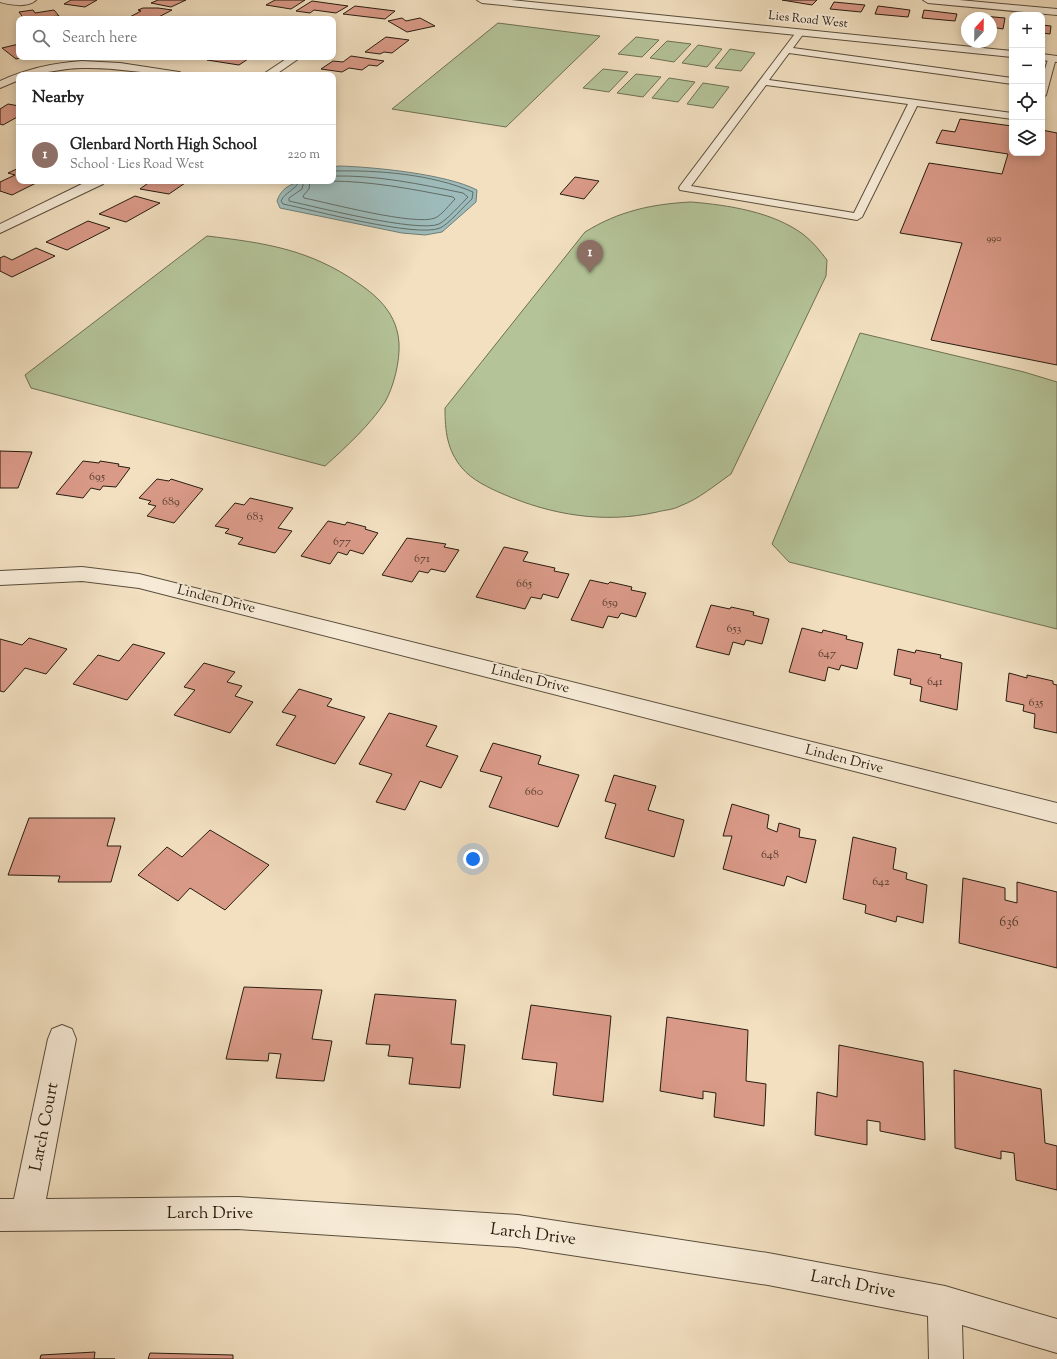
<!DOCTYPE html>
<meta charset="utf-8">
<style>
body{margin:0;font-family:"Sorts Mill Goudy",serif;background:#f6f6f6;color:#222}
.controls{position:absolute;right:12px;top:12px;display:grid;overflow:hidden;border-radius:8px;box-shadow:0 2px 10px #0003}
.controls button{width:36px;height:36px;display:grid;place-items:center;padding:0;border:0;border-bottom:1px solid #e0e0e0;background:#fff;color:#222;font:20px sans-serif}
.compass{position:absolute;left:961px;top:12px;width:36px;height:36px;border-radius:50%;background:#fff;box-shadow:0 2px 10px #0003;rotate:22deg}
.you{position:absolute;left:473px;top:859px;width:14px;height:14px;margin:-10px;border:3px solid #fff;border-radius:50%;background:#1a73e8;box-shadow:0 0 0 6px #1a73e833}
.badge{display:grid;place-items:center;width:26px;height:26px;border-radius:50%;background:#8f2418;color:#fff;font-size:13px;font-weight:700}
.pin{position:absolute;translate:-50% -33px;filter:drop-shadow(0 1px 2px #0008)}
.pin::after{content:'';position:absolute;top:21px;width:14px;height:12px;background:inherit;clip-path:polygon(0 0,100% 0,50% 100%)}
.list{margin:0;padding:0;list-style:none}
h2{display:flex;justify-content:space-between;align-items:center;height:52px;margin:0;padding:0 16px;font-size:17px}
h2 small{font-size:13px;font-weight:400;color:#767676}
.list li{display:grid;grid-template-columns:26px 1fr auto;gap:12px;align-items:center;box-sizing:border-box;height:60px;padding:0 16px;border-top:1px solid #e0e0e0}
.list b{display:block;font-size:15px;white-space:nowrap}
.list p{margin:0;font-size:13px;white-space:nowrap;color:#767676}
.list em{font-size:13px;font-style:normal;color:#767676}
.icon{flex:none;width:22px;height:22px;fill:none;stroke:currentColor;stroke-width:2;stroke-linecap:round;stroke-linejoin:round}
.map{position:relative;flex:none;width:1057px;height:1359px;overflow:hidden}
.search{position:absolute;background:#fff;box-shadow:0 2px 10px #0003;left:16px;top:16px;width:320px;height:44px;display:flex;align-items:center;gap:10px;box-sizing:border-box;padding:0 14px;border-radius:8px;color:#767676;font-size:15px}
.panel{position:absolute;background:#fff;box-shadow:0 2px 10px #0003;left:16px;top:72px;width:320px;height:112px;border-radius:8px}
.map>svg:first-child{display:block}
</style>
<div class="map">
<svg width="1057" height="1359" viewBox="0 0 1057 1359">
<rect width="100%" height="100%" fill="#f2e0c1"/>
<filter id="stains"><feTurbulence type="fractalNoise" baseFrequency=".005" numOctaves="4"/><feColorMatrix values="0 0 0 0 .2 0 0 0 0 .09 0 0 0 0 .02 0 0 0 .5 -.17"/></filter>
<radialGradient id="worn" r=".72"><stop offset=".6" stop-color="#630" stop-opacity="0"/><stop offset="1" stop-color="#630" stop-opacity=".3"/></radialGradient>
<g fill="#b4c398" stroke="#6e7054">
<path d="M 498,23 L 600,36 L 506,127 L 392,109 Z"/>
<path d="M 636,37 L 659,40 L 642,57 L 618,54 Z"/>
<path d="M 667,41 L 691,44 L 674,62 L 650,58 Z"/>
<path d="M 698,45 L 722,49 L 707,67 L 682,63 Z"/>
<path d="M 730,49 L 755,53 L 741,71 L 715,68 Z"/>
<path d="M 603,69 L 628,72 L 609,92 L 583,88 Z"/>
<path d="M 636,74 L 661,77 L 643,97 L 617,93 Z"/>
<path d="M 669,78 L 695,82 L 678,102 L 652,98 Z"/>
<path d="M 703,83 L 729,87 L 713,108 L 687,104 Z"/>
<path d="M 691,202 C 728,205 774,212 804,235 C 813,242 820,251 827,260 L 826,276 L 731,474 C 715,485 699,499 680,506 C 673,510 664,510 657,512 C 605,524 551,515 503,494 C 489,488 472,480 462,468 C 447,450 445,431 445,408 L 585,232 C 619,211 652,204 691,202 Z"/>
<path d="M 207,236 C 265,243 309,249 358,283 C 380,298 397,315 399,343 C 400,361 394,386 385,402 C 369,426 347,446 325,466 L 31,388 L 25,375 Z"/>
<path d="M 860,333 L 1024,372 L 1057,382 L 1057,629 L 789,562 L 772,544 Z"/>
</g>
<path fill="#9dbbba" stroke="#6e7c76" d="M 339,166 C 374,167 446,174 477,190 L 476,202 L 442,232 L 425,235 L 402,233 L 280,208 L 277,201 C 285,177 312,181 333,181 L 333,167 Z"/>
<g fill="none" stroke-linecap="round" stroke-linejoin="round">
<g stroke="#626c65" stroke-width="1">
<path d="M 299,181 C 296,190 285,192 281,201 L 283,204 C 313,210 417,238 440,228 C 449,224 464,206 472,199 L 473,192 C 431,174 379,170 333,171"/>
<path d="M 304,181 L 302,189 L 289,198 L 289,201 C 316,207 419,233 439,224 C 447,220 461,204 468,197 L 463,193 C 420,184 377,175 333,176"/>
<path d="M 310,181 L 309,189 L 303,196 L 304,198 C 329,203 415,226 435,218 C 442,215 450,204 455,199 L 453,197 C 412,189 371,181 329,181"/>
</g>
</g>
<g fill="#da9a88" stroke="#281d10">
<path d="M 71,0 L 97,0 L 85,7 L 64,4 Z"/>
<path d="M 158,0 L 186,0 L 171,7 L 151,3 Z"/>
<path d="M 275,0 L 305,0 L 291,9 L 266,5 Z"/>
<path d="M 782,0 L 817,0 L 812,5 Z"/>
<path d="M 312,1 L 348,6 L 336,13 L 314,10 L 310,13 L 296,11 Z"/>
<path d="M 834,2 L 865,5 L 861,12 L 830,9 Z"/>
<path d="M 355,6 L 395,11 L 385,19 L 343,14 Z"/>
<path d="M 878,6 L 910,10 L 908,17 L 875,14 Z"/>
<path d="M 143,8 L 158,8 L 172,10 L 155,19 L 126,19 L 141,11 L 138,10 Z"/>
<path d="M 33,10 L 35,13 L 54,10 L 59,16 L 24,19 L 19,12 Z"/>
<path d="M 924,10 L 957,14 L 955,21 L 922,18 Z"/>
<path d="M 972,15 L 1005,18 L 1003,29 L 991,27 L 991,18 L 971,18 Z"/>
<path d="M 402,18 L 406,21 L 420,18 L 435,26 L 407,32 L 388,21 Z"/>
<path d="M 1042,25 L 1051,26 L 1050,34 L 1042,33 Z"/>
<path d="M 386,37 L 409,40 L 392,53 L 384,52 L 380,54 L 365,52 Z"/>
<path d="M 19,44 L 19,57 L 23,57 L 16,59 L 2,48 Z"/>
<path d="M 351,56 L 384,61 L 377,66 L 369,65 L 362,70 L 349,68 L 342,72 L 321,69 L 333,61 L 343,62 Z"/>
<path d="M 212,57 L 251,57 L 239,65 L 207,60 Z"/>
<path d="M 8,104 L 19,106 L 19,116 L 3,125 L 0,124 L 0,109 Z"/>
<path d="M 960,119 L 1012,126 L 1012,153 L 1042,153 L 1042,130 L 1057,133 L 1057,365 L 931,340 L 962,243 L 900,233 L 929,163 L 1002,174 L 1008,154 L 936,143 L 942,130 L 955,132 Z"/>
<path d="M 19,168 L 19,181 L 40,181 L 12,195 L 0,191 L 0,182 L 15,175 L 8,173 Z"/>
<path d="M 575,177 L 599,181 L 584,199 L 560,194 Z"/>
<path d="M 151,181 L 153,182 L 188,181 L 169,194 L 140,189 Z"/>
<path d="M 135,196 L 160,203 L 126,222 L 99,214 Z"/>
<path d="M 88,221 L 110,228 L 67,250 L 46,242 Z"/>
<path d="M 36,248 L 55,256 L 12,277 L 0,271 L 0,258 L 4,256 L 12,260 Z"/>
<path d="M 0,451 L 32,452 L 18,488 L 0,488 Z"/>
<path d="M 83,461 L 99,463 L 100,461 L 119,464 L 118,466 L 130,468 L 116,487 L 103,486 L 100,490 L 91,488 L 83,498 L 56,494 Z"/>
<path d="M 157,479 L 169,481 L 171,479 L 203,489 L 174,523 L 147,516 L 156,506 L 148,504 L 151,501 L 139,498 Z"/>
<path d="M 250,498 L 293,508 L 278,528 L 292,531 L 275,553 L 238,544 L 243,538 L 225,533 L 229,529 L 215,526 L 235,503 L 244,505 Z"/>
<path d="M 328,521 L 345,525 L 347,522 L 366,527 L 365,529 L 378,533 L 363,554 L 350,550 L 347,555 L 338,552 L 330,564 L 301,556 Z"/>
<path d="M 407,538 L 446,544 L 444,547 L 459,550 L 445,572 L 431,569 L 428,573 L 419,571 L 412,582 L 382,575 Z"/>
<path d="M 504,547 L 528,552 L 523,561 L 555,568 L 554,571 L 569,574 L 558,598 L 543,594 L 541,599 L 531,597 L 525,609 L 476,597 Z"/>
<path d="M 590,580 L 608,584 L 610,582 L 632,587 L 631,590 L 646,593 L 636,617 L 621,613 L 618,618 L 608,616 L 603,628 L 571,620 Z"/>
<path d="M 711,605 L 730,609 L 731,607 L 754,612 L 753,615 L 769,619 L 762,644 L 746,640 L 744,645 L 733,642 L 729,655 L 696,647 Z"/>
<path d="M 802,628 L 822,633 L 823,630 L 847,636 L 846,639 L 863,643 L 857,669 L 841,665 L 839,670 L 828,667 L 825,681 L 789,672 Z"/>
<path d="M 29,638 L 67,649 L 46,674 L 25,668 L 4,692 L 0,691 L 0,639 L 22,645 Z"/>
<path d="M 133,644 L 165,653 L 127,700 L 73,684 L 98,655 L 119,661 Z"/>
<path d="M 898,649 L 915,653 L 916,650 L 941,655 L 940,658 L 962,663 L 957,710 L 920,701 L 922,687 L 910,684 L 911,679 L 894,675 Z"/>
<path d="M 204,663 L 235,672 L 227,682 L 242,686 L 235,696 L 253,702 L 230,733 L 174,715 L 195,690 L 184,687 Z"/>
<path d="M 1009,673 L 1027,678 L 1027,675 L 1053,681 L 1053,684 L 1057,685 L 1057,733 L 1034,728 L 1035,714 L 1023,711 L 1024,705 L 1006,701 Z"/>
<path d="M 299,689 L 332,699 L 327,706 L 365,717 L 335,764 L 276,745 L 296,716 L 282,712 Z"/>
<path d="M 389,713 L 437,726 L 426,746 L 458,756 L 441,788 L 420,781 L 405,810 L 376,802 L 392,774 L 359,764 Z"/>
<path d="M 493,743 L 541,756 L 538,764 L 579,775 L 558,827 L 489,807 L 502,777 L 480,771 Z"/>
<path d="M 614,775 L 656,786 L 648,810 L 684,820 L 674,857 L 605,838 L 616,804 L 605,801 Z"/>
<path d="M 732,804 L 769,815 L 767,828 L 777,832 L 779,823 L 800,829 L 799,837 L 816,840 L 806,883 L 787,876 L 784,886 L 723,869 L 732,836 L 723,836 Z"/>
<path d="M 29,818 L 115,818 L 107,846 L 121,846 L 111,882 L 58,882 L 60,876 L 8,875 Z"/>
<path d="M 210,830 L 269,865 L 225,910 L 190,888 L 178,901 L 138,875 L 167,847 L 182,857 Z"/>
<path d="M 853,837 L 896,848 L 893,869 L 907,873 L 906,879 L 927,885 L 923,923 L 897,916 L 896,922 L 865,913 L 866,905 L 843,899 Z"/>
<path d="M 963,878 L 1005,888 L 1005,900 L 1017,903 L 1017,882 L 1057,892 L 1057,968 L 959,943 Z"/>
<path d="M 244,987 L 322,990 L 312,1039 L 332,1041 L 324,1081 L 276,1078 L 281,1054 L 269,1053 L 268,1061 L 226,1059 Z"/>
<path d="M 375,994 L 456,1000 L 451,1044 L 465,1045 L 460,1088 L 409,1084 L 413,1058 L 388,1056 L 390,1045 L 366,1044 Z"/>
<path d="M 531,1005 L 611,1016 L 603,1102 L 553,1095 L 557,1063 L 522,1059 Z"/>
<path d="M 667,1017 L 748,1030 L 746,1081 L 766,1084 L 764,1126 L 714,1117 L 716,1093 L 703,1091 L 703,1099 L 660,1091 Z"/>
<path d="M 839,1045 L 923,1062 L 925,1140 L 880,1131 L 880,1122 L 867,1120 L 867,1145 L 815,1135 L 817,1092 L 837,1097 Z"/>
<path d="M 954,1070 L 1041,1089 L 1045,1143 L 1057,1146 L 1057,1190 L 1016,1180 L 1014,1153 L 1001,1151 L 1001,1159 L 955,1148 Z"/>
<path d="M 95,1352 L 94,1359 L 115,1359 L 40,1359 L 41,1355 Z"/>
<path d="M 150,1353 L 233,1355 L 233,1359 L 148,1359 Z"/>
</g>
<g fill="none" stroke-linecap="round" stroke-linejoin="round">
<g stroke="#5a4e3c" stroke-width="2">
<g id="service">
<path d="M 797,31 L 804,33 L 793,48 L 1012,78 L 1012,84 L 789,53 L 769,80 L 1012,113 L 1012,119 L 917,106 L 862,217 L 857,220 L 680,190 L 679,188 L 680,186 ZM 766,85 L 908,104 L 854,213 L 691,186 Z"/>
<path d="M 1049,56 L 1052,56 L 1056,58 L 1046,95 L 1042,98 L 1042,79 Z"/>
</g>
</g>
<g stroke="#5a4e3c" stroke-width="2">
<g id="minor">
<path d="M 0,0 L 36,0 C 28,8 10,5 0,2 Z"/>
<path d="M 923,0 L 959,0 L 1057,9 L 1057,15 L 928,3 Z"/>
<path d="M 289,57 L 301,57 L 275,75 L 262,75 Z"/>
<path d="M 82,61 L 120,63 L 179,72 L 185,75 C 150,75 117,67 83,68 C 61,68 41,75 19,75 L 19,80 L 0,88 L 0,81 C 26,69 53,63 82,61 Z"/>
<path d="M 88,181 L 104,181 L 103,184 L 0,233 L 0,224 Z"/>
<path d="M 82,567 L 139,574 L 1057,803 L 1057,823 L 139,588 L 82,581 L 0,585 L 0,571 Z"/>
<path d="M 62,1025 L 72,1029 L 76,1039 L 46,1199 L 238,1197 L 518,1215 L 768,1253 L 945,1286 L 1057,1319 L 1057,1353 L 962,1325 L 963,1359 L 929,1359 L 928,1316 L 768,1285 L 518,1247 L 238,1229 L 0,1231 L 0,1199 L 14,1199 L 48,1039 L 52,1029 Z"/>
</g>
</g>
<g stroke="#5a4e3c" stroke-width="2">
<g id="tertiary">
<path d="M 477,0 L 511,0 L 1012,51 L 1012,57 L 482,3 Z"/>
<path d="M 1042,54 L 1057,56 L 1057,62 L 1042,60 Z"/>
</g>
</g>
<use href="#service" fill="#f7ebd7" fill-rule="evenodd"/>
<use href="#minor" fill="#f7ebd7" fill-rule="evenodd"/>
<use href="#tertiary" fill="#f7ebd7" fill-rule="evenodd"/>
</g>
<g text-anchor="middle" dominant-baseline="central" stroke-width="4" stroke-linejoin="round" paint-order="stroke">
<g font-size="10" fill="#543c2e">
<text x="994" y="238">990</text>
</g>
<g font-size="12" fill="#281d10" stroke="#f7ebd7">
<text transform="translate(808 20) rotate(6)">Lies Road West</text>
</g>
<g font-size="12" fill="#543c2e">
<text x="97" y="477">695</text>
<text x="171" y="502">689</text>
<text x="255" y="517">683</text>
<text x="342" y="542">677</text>
<text x="422" y="559">671</text>
<text x="524" y="584">665</text>
<text x="610" y="603">659</text>
<text x="734" y="629">653</text>
<text x="827" y="654">647</text>
<text x="935" y="682">641</text>
<text x="1036" y="703">635</text>
<text x="534" y="792">660</text>
<text x="770" y="855">648</text>
<text x="881" y="882">642</text>
</g>
<g font-size="14" fill="#281d10" stroke="#f7ebd7">
<text transform="translate(216 600) rotate(14)">Linden Drive</text>
<text transform="translate(530 680) rotate(14)">Linden Drive</text>
<text transform="translate(844 760) rotate(14)">Linden Drive</text>
</g>
<g font-size="14" fill="#543c2e">
<text x="1009" y="923">636</text>
</g>
<g font-size="17" fill="#281d10" stroke="#f7ebd7">
<text transform="translate(45 1127) rotate(-79)">Larch Court</text>
<text x="210" y="1214">Larch Drive</text>
<text transform="translate(533 1235) rotate(7)">Larch Drive</text>
<text transform="translate(853 1285) rotate(11)">Larch Drive</text>
</g>
</g>
<rect width="100%" height="100%" filter="url(#stains)"/>
<rect width="100%" height="100%" fill="url(#worn)"/>
</svg>
<div class="controls">
<button>+</button>
<button>−</button>
<button><svg class="icon" aria-label="locate" viewBox="0 0 24 24"><circle cx="12" cy="12" r="6"/><path d="M12 2v4M12 18v4M2 12h4M18 12h4"/></svg></button>
<button><svg class="icon" aria-label="layers" viewBox="0 0 24 24"><path d="M12 4l9 5-9 5-9-5zM3 14l9 5 9-5"/></svg></button>
</div>
<svg class="compass" viewBox="-18 -18 36 36"><path d="M0-13l5 13h-10z" fill="#e53935"/><path d="M0 13l5-13h-10z" fill="#767676"/></svg>
<div class="you"></div>
<div class="pin badge" style="left:590px;top:273px;background:#8d6e63">1</div>
<div class="search"><svg class="icon" aria-label="search" viewBox="0 0 24 24"><circle cx="10" cy="10" r="6"/><path d="M15 15l6 6"/></svg>Search here</div>
<section class="panel">
<h2>Nearby<small></small></h2>
<ul class="list">
<li><span class="badge" style="background:#8d6e63">1</span><div><b>Glenbard North High School</b><p>School · Lies Road West</p></div><em>220 m</em></li>
</ul>
</section>
</div>
